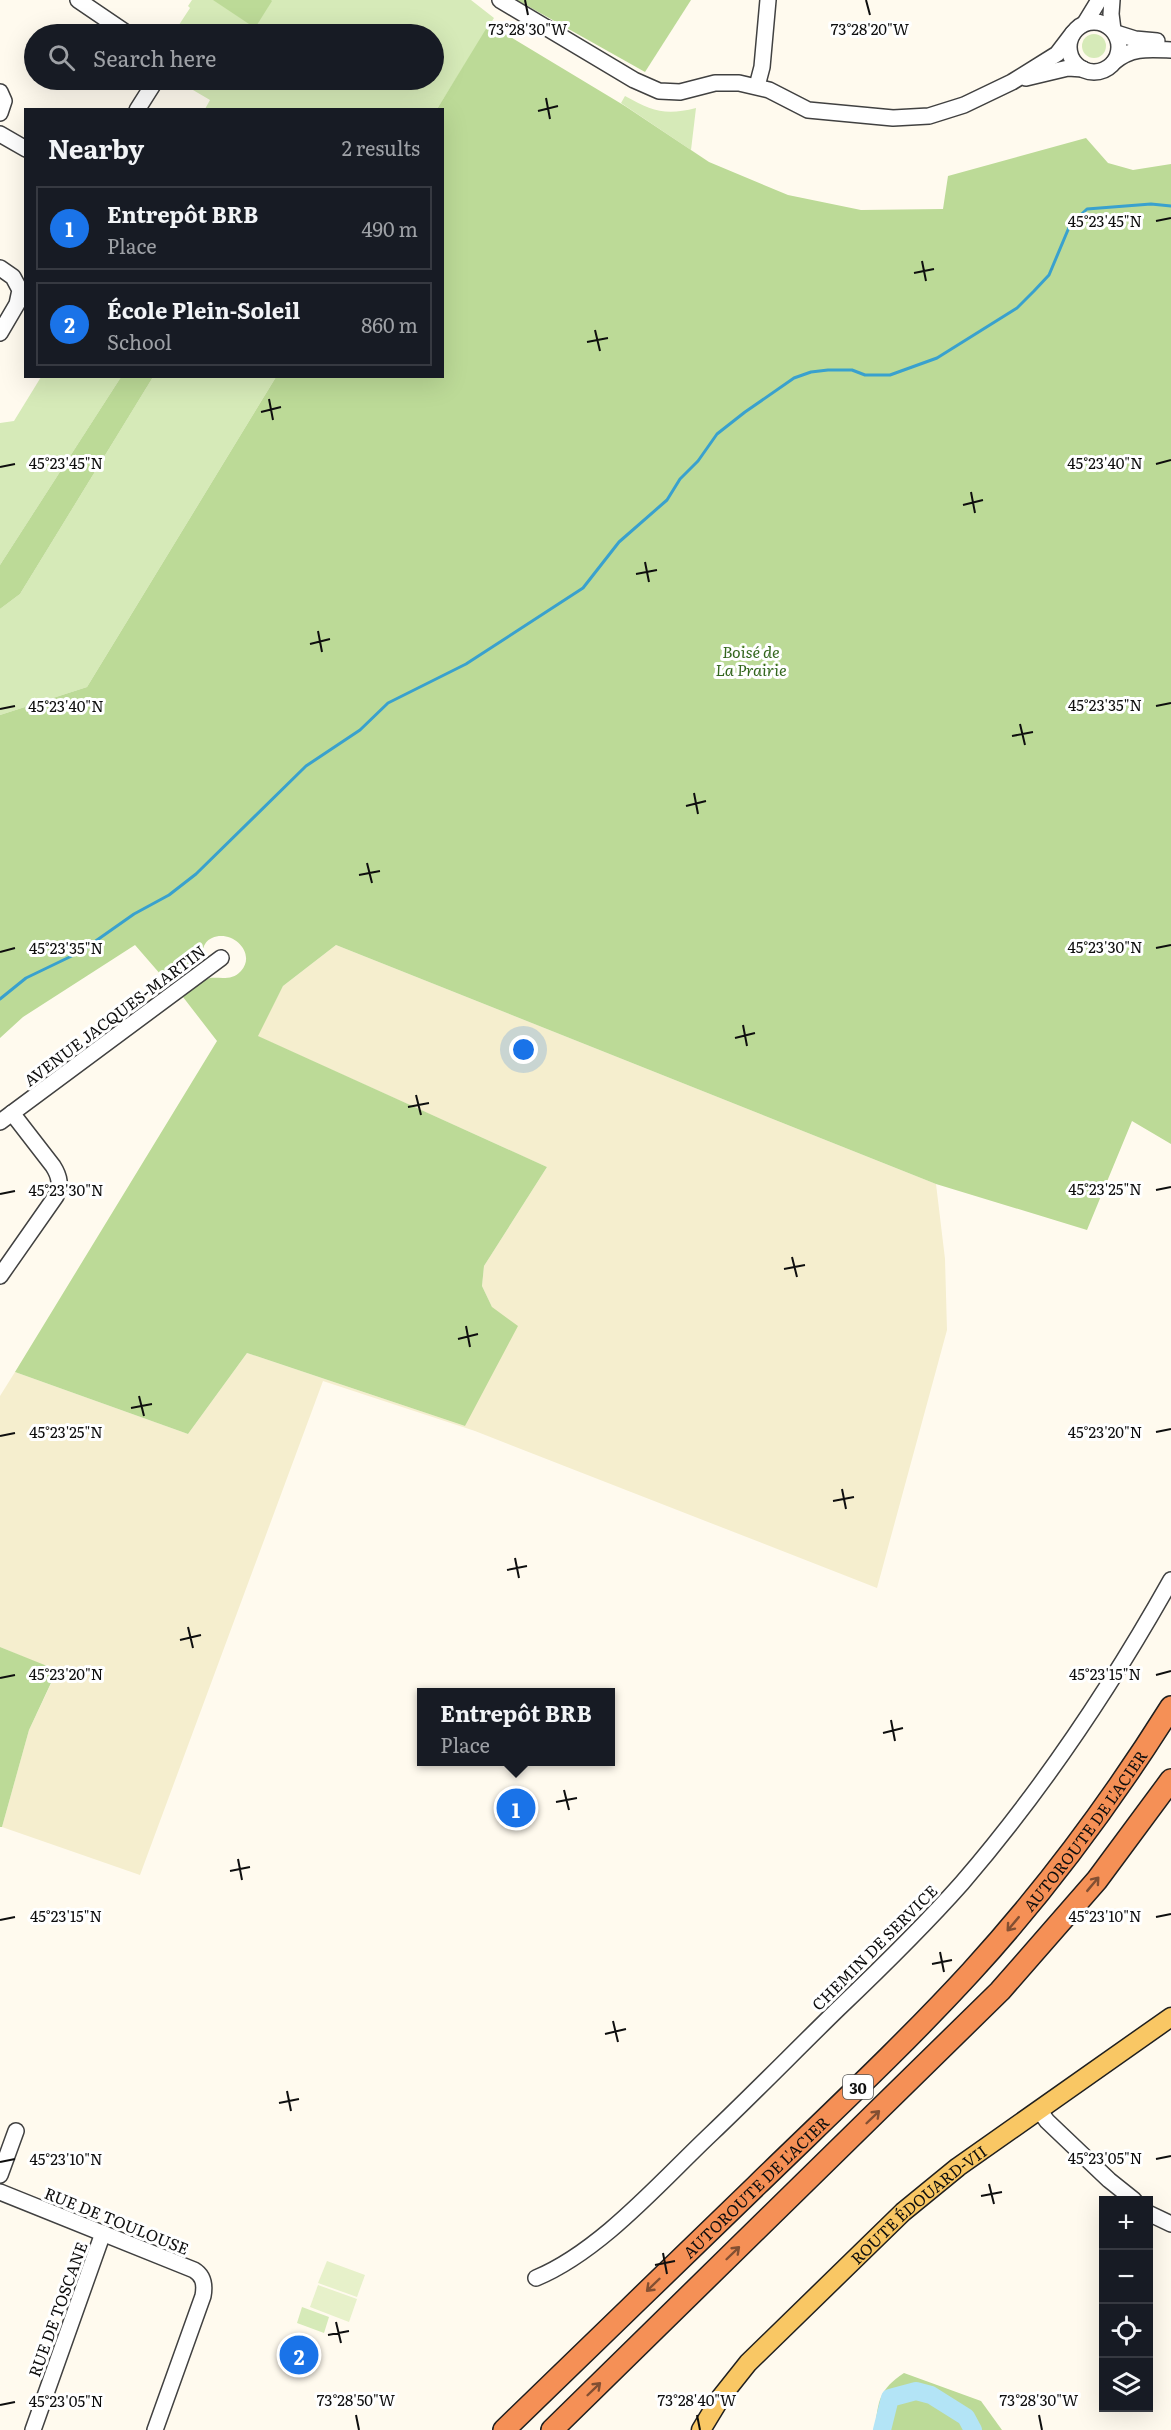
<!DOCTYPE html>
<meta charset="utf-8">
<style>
body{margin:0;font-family:Literata,serif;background:#20242c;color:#f1f3f6}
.controls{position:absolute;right:18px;bottom:18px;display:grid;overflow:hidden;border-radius:0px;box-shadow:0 6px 24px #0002}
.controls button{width:54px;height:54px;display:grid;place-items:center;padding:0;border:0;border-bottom:2px solid #363941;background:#171b24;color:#f1f3f6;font:30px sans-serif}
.you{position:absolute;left:524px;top:1050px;width:21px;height:21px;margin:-15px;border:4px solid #fff;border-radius:50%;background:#1a73e8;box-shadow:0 0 0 9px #1a73e833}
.badge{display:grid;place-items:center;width:39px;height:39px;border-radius:50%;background:#1a73e8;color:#fff;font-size:20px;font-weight:700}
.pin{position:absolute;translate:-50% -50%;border:3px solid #fff;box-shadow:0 2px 6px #0006}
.popup{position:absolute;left:417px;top:1688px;width:198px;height:78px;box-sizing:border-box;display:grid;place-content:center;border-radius:0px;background:#171b24;filter:drop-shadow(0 2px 4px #0005);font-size:20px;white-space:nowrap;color:#9ea1a6}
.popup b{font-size:22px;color:#f1f3f6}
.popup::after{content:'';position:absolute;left:50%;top:100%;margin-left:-12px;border:12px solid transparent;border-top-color:#171b24}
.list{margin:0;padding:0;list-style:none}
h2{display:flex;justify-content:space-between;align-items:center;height:78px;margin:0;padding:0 24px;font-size:26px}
h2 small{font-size:20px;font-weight:400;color:#9ea1a6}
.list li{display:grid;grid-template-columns:39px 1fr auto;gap:18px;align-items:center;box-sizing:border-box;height:84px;margin:0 12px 12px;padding:0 12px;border:2px solid #363941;border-radius:0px}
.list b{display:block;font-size:22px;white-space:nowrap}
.list p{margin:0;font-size:20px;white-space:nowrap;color:#9ea1a6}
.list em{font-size:20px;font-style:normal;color:#9ea1a6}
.icon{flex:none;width:33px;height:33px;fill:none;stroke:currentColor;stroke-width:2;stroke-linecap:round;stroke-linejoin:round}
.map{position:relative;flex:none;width:1171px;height:2430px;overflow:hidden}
.search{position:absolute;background:#171b24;box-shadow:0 6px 24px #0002;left:24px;top:24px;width:420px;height:66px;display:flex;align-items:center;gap:15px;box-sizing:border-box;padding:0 21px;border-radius:33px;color:#9ea1a6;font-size:22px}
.panel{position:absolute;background:#171b24;box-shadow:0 6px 24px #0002;left:24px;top:108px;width:420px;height:270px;border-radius:0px}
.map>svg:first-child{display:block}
</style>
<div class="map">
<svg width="1171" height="2430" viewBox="0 0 1171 2430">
<rect width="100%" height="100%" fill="#fffaee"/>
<path fill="#f5eece" d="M 336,945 L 936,1184 L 945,1259 L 947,1330 L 877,1588 L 475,1431 L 323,1381 L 140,1875 L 2,1827 L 29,1730 L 57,1671 L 0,1647 L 0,1396 L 15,1372 L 188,1434 L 247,1353 L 465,1426 L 492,1307 L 482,1286 L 484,1266 L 547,1167 L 257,1036 L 283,986 Z"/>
<g fill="#d6eab8">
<path d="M 192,0 L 471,0 L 494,18 L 437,109 L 205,109 L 210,100 L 176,80 L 434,80 L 434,34 L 173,34 L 190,8 L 188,6 Z"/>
<circle cx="1094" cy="46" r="12"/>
<path d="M 625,96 C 652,111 665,116 696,108 L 691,150 L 621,103 Z"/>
<path d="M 41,377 L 121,377 L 0,565 L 0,423 L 14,421 Z"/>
<path d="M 153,377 L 276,377 L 87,687 L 0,715 L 0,609 L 20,594 Z"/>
<path d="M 302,2307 L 329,2317 L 324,2333 L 297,2323 Z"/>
</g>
<g fill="#bcda97">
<path d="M 213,0 L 271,0 L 272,1 L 255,28 Z"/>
<path d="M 517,0 L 691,0 L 645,72 Z"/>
<path d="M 489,24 L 625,106 L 709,162 L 788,195 L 861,210 L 943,209 L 948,176 L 1086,138 L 1108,163 L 1133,170 L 1171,164 L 1171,1144 L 1132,1121 L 1087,1230 L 936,1184 L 336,945 L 283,986 L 258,1036 L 547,1167 L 484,1266 L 482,1286 L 492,1307 L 518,1326 L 465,1426 L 247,1353 L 188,1434 L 15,1372 L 217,1041 L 183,997 C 191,991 202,980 210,978 C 221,977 232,981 241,971 C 257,953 232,929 212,938 C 201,943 204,953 199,961 C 192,970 177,977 168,983 L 135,945 L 23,1017 L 0,1038 L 0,715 L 87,687 L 276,377 L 442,376 L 442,110 L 437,109 Z"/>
<path d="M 121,377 L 153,377 L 20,594 L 0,609 L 0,565 Z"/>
<path d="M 0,1647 L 57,1670 L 29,1730 L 2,1827 L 0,1827 Z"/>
<path d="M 904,2373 L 981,2401 L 1002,2430 L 875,2430 C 878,2400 879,2390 904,2373 Z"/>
</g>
<g fill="#e7f1ca">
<path d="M 327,2261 L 365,2275 L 357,2297 L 318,2283 Z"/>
<path d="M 318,2285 L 357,2299 L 349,2322 L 310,2307 Z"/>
</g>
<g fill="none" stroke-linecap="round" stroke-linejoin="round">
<path stroke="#39a1ce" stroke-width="3" d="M 0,999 L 26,978 L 80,952 L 134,914 L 169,895 L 196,874 L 306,766 L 360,730 L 388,703 L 466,664 L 583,588 L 619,542 L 667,500 L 680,479 L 698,461 L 717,434 L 745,412 L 794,378 L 811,372 L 828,370 L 852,370 L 865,375 L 890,375 L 937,358 L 1017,308 L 1034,291 L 1049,275 L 1070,225 L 1087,209 L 1151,204 L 1171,206"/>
<path stroke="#b3e4f6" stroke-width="18" d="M 882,2430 L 890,2398 L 916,2391 L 931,2395 L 966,2417 L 973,2430"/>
<g stroke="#414141" stroke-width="18">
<g id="minor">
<path d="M 78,0 L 128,34"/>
<path d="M 500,0 L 634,80 L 659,91 L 680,92 L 715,83 L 739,83 L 769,90 L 808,110 L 893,118 L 929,116 L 964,105 L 1012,82 L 1057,54 L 1073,33"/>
<path d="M 1112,0 L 1111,14 L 1113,30"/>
<circle cx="1094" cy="47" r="25"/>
<path d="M 1085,23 L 1099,0"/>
<path d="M 1116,33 L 1135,39 L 1157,41"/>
<path d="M 1114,62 C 1131,47 1149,49 1171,50"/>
<path d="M 1026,78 L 1068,68 L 1083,69"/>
<path d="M 757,86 L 762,67 L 768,0"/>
<path d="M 0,92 L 4,101 L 0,113"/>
<path d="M 137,110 L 156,80"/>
<path d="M 0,134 L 26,149"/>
<path d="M 0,268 L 13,277 L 20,290 L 17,304 L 0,333"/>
<path d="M 0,1122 L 221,958"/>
<path d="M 0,1276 L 56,1196 C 61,1185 60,1177 53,1166 L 12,1113"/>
<path d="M 1039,2110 L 1047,2121 L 1109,2180 L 1134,2200"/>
<path d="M 0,2175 L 16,2131"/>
<path d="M 0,2192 L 194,2270 C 204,2276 205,2285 203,2296 L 155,2430"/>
<path d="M 1148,2213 L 1171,2224"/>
<path d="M 536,2278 C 601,2251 661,2181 712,2133 C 755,2092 796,2050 838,2009 C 881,1968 923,1927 962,1883 C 1042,1790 1111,1687 1171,1580"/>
<path d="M 33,2430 L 103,2233"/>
</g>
</g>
<g stroke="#1f1f1f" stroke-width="21">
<g id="major">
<path id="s1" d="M 701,2430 L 721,2397 L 748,2363 L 903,2212 L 958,2167 L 1171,2017"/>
</g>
</g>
<g stroke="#1f1f1f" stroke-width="24">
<g id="highway">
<path id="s2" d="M 504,2430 C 588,2348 673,2267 757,2185 C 829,2115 903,2046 971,1972 C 1046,1890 1112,1801 1171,1707"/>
<path d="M 552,2430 L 1000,1991 L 1097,1880 L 1171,1780"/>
</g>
</g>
<use href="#minor" stroke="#fff" stroke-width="15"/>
<use href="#major" stroke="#f9c764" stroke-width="18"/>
<use href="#highway" stroke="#f59056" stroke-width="21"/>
</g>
<defs><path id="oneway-shaft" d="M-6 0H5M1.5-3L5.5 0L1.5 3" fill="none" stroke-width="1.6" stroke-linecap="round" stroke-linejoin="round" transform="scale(1.5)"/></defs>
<g stroke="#824f32">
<use href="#oneway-shaft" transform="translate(1093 1884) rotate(-50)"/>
<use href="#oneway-shaft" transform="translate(1013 1924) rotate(130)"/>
<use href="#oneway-shaft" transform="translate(873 2117) rotate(-44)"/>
<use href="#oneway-shaft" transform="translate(733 2253) rotate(-44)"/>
<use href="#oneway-shaft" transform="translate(653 2285) rotate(136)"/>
<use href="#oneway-shaft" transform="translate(594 2389) rotate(-44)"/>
</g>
<path fill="none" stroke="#0e0e0e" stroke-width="2" d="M 525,0 L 528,15M 866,0 L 870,15M 546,98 L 550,119M 538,111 L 558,106M 1156,221 L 1171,218M 922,261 L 926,281M 914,273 L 934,269M 595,330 L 600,351M 587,342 L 608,338M 269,399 L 273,420M 261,412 L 281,407M 1156,464 L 1171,460M 0,467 L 15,464M 971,492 L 975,513M 963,505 L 983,500M 645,562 L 649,582M 636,574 L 657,570M 318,631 L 322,652M 310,644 L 330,639M 1156,706 L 1171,703M 0,709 L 15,706M 1020,724 L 1025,745M 1012,736 L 1033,732M 694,793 L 698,814M 686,806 L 706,801M 367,863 L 372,883M 359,875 L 380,871M 1156,948 L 1171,945M 0,952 L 15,948M 743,1025 L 747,1046M 735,1038 L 755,1033M 416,1095 L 421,1115M 408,1107 L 429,1103M 1156,1190 L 1171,1187M 0,1194 L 15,1191M 792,1257 L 797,1277M 784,1269 L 805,1265M 466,1326 L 470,1347M 458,1339 L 478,1334M 139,1396 L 144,1416M 131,1408 L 152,1404M 1156,1432 L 1171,1429M 0,1436 L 15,1433M 842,1489 L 846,1509M 833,1501 L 854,1497M 515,1558 L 519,1578M 507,1570 L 527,1566M 188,1627 L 193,1648M 180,1640 L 201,1635M 1156,1675 L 1171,1671M 0,1678 L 15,1675M 891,1720 L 895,1741M 883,1733 L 903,1728M 564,1790 L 569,1810M 556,1802 L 577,1798M 238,1859 L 242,1880M 230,1871 L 250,1867M 1156,1917 L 1171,1914M 0,1920 L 15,1917M 940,1952 L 944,1972M 932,1964 L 952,1960M 613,2021 L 618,2042M 605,2034 L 626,2029M 287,2091 L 291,2111M 279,2103 L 299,2099M 1156,2159 L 1171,2156M 0,2162 L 15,2159M 989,2184 L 994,2204M 981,2196 L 1002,2192M 663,2253 L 667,2274M 655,2265 L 675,2261M 336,2322 L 341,2343M 328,2335 L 349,2331M 0,2405 L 15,2402M 356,2415 L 359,2430M 697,2415 L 700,2430M 1039,2415 L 1042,2430"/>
<g text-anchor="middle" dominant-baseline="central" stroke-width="6" stroke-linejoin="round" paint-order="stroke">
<rect fill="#fff" stroke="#565656" stroke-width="1.5" x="843" y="2075" width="30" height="24" rx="4.5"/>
<g font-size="15" font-weight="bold" fill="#0e0e0e">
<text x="858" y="2087">30</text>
</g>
<g font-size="16" font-style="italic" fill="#33661d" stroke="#fff">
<text x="751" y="651">Boisé de<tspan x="751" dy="18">La Prairie</tspan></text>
</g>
<g font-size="16" fill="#0e0e0e" stroke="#fff">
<text transform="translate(114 1015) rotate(-37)">AVENUE JACQUES-MARTIN</text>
<text stroke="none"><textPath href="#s2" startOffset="836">AUTOROUTE DE L'ACIER</textPath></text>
<text transform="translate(874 1947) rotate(-45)">CHEMIN DE SERVICE</text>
<text stroke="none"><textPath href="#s2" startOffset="350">AUTOROUTE DE L'ACIER</textPath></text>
<text stroke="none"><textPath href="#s1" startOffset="315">ROUTE ÉDOUARD-VII</textPath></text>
<text transform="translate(117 2220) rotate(22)">RUE DE TOULOUSE</text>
<text transform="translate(57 2309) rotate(-70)">RUE DE TOSCANE</text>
</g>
</g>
<g font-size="15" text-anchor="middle" fill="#0e0e0e" stroke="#fff" stroke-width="6" stroke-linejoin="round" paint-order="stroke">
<text x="528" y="35">73°28'30"W</text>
<text x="870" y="35">73°28'20"W</text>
<text x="1105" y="227">45°23'45"N</text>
<text x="1105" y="469">45°23'40"N</text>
<text x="66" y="469">45°23'45"N</text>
<text x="1105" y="711">45°23'35"N</text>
<text x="66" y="712">45°23'40"N</text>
<text x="1105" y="953">45°23'30"N</text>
<text x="66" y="954">45°23'35"N</text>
<text x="1105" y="1195">45°23'25"N</text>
<text x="66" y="1196">45°23'30"N</text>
<text x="1105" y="1438">45°23'20"N</text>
<text x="66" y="1438">45°23'25"N</text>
<text x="1105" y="1680">45°23'15"N</text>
<text x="66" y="1680">45°23'20"N</text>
<text x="1105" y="1922">45°23'10"N</text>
<text x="66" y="1922">45°23'15"N</text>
<text x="1105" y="2164">45°23'05"N</text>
<text x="66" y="2165">45°23'10"N</text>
<text x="356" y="2406">73°28'50"W</text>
<text x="697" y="2406">73°28'40"W</text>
<text x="1039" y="2406">73°28'30"W</text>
<text x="66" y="2407">45°23'05"N</text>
</g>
</svg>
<div class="controls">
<button>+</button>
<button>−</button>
<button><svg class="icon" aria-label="locate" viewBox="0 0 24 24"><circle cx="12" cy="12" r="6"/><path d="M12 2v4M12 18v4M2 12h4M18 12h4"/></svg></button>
<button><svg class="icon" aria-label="layers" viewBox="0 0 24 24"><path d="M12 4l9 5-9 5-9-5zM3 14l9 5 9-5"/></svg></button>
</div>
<div class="you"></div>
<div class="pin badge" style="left:516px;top:1808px">1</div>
<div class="popup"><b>Entrepôt BRB</b>Place</div>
<div class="pin badge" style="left:299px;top:2355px">2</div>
<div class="search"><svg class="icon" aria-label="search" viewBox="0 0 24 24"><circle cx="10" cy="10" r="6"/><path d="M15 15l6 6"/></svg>Search here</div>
<section class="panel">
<h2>Nearby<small>2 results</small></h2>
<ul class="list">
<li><span class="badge">1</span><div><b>Entrepôt BRB</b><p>Place</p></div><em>490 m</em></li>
<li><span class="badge">2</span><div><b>École Plein-Soleil</b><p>School</p></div><em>860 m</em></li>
</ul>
</section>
</div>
